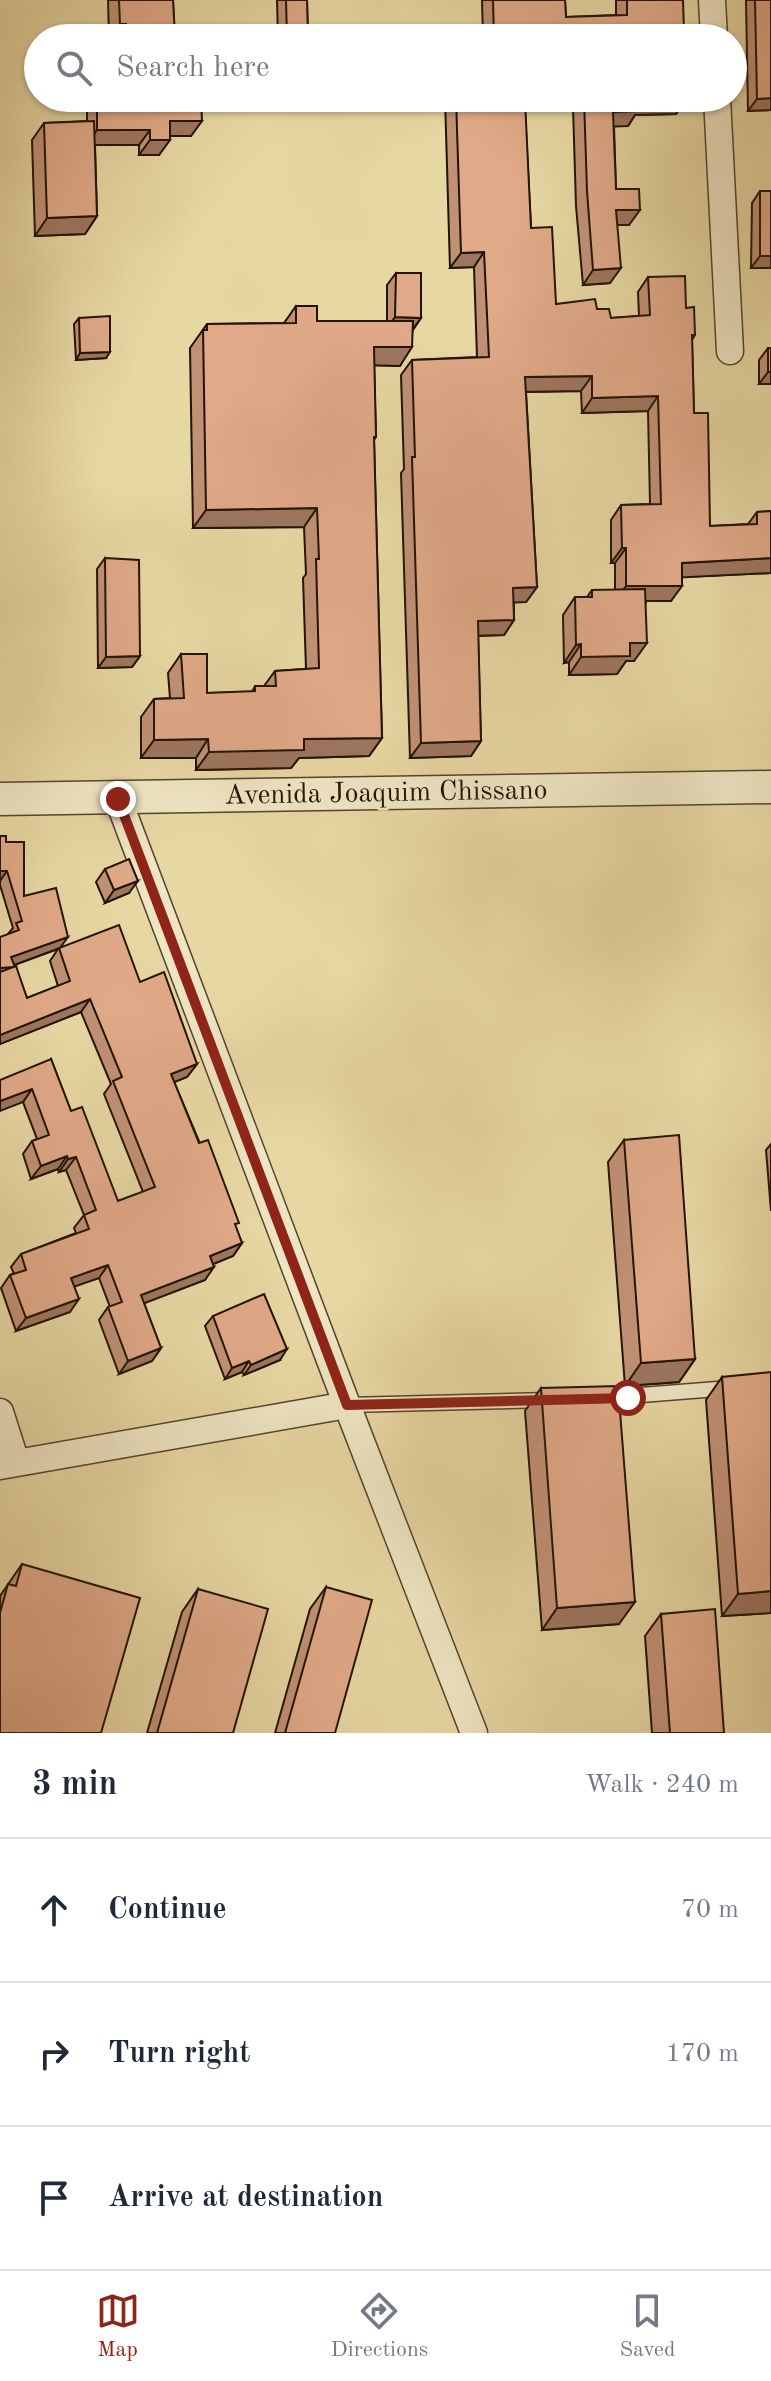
<!DOCTYPE html>
<meta charset="utf-8">
<style>
body{margin:0;font-family:"Old Standard TT",serif;background:#f6f6f7;color:#1f2937}
.stop{position:absolute;width:24px;height:24px;margin:-18px;border:6px solid #8f2418;border-radius:50%;background:#fff}
.stop.end{background:#8f2418;border-color:#fff;box-shadow:0 2px 8px #0008}
.list{margin:0;padding:0;list-style:none}
h2{display:flex;justify-content:space-between;align-items:center;height:104px;margin:0;padding:0 32px;font-size:34px}
h2 small{font-size:26px;font-weight:400;color:#747a83}
.list li{display:grid;grid-template-columns:52px 1fr auto;gap:24px;align-items:center;box-sizing:border-box;height:144px;padding:0 32px;border-top:2px solid #e0e1e3}
.list b{display:block;font-size:30px;white-space:nowrap}
.list em{font-size:26px;font-style:normal;color:#747a83}
.icon{flex:none;width:44px;height:44px;fill:none;stroke:currentColor;stroke-width:2;stroke-linecap:round;stroke-linejoin:round}
.map{position:relative;flex:none;width:771px;height:1733px;overflow:hidden}
.search{position:absolute;background:#fff;box-shadow:0 2px 6px #0004;left:24px;right:24px;top:24px;height:88px;display:flex;align-items:center;gap:20px;box-sizing:border-box;padding:0 28px;border-radius:44px;color:#747a83;font-size:30px}
.sheet{height:536px;background:#fff}
nav{display:flex;justify-content:space-around;align-items:center;box-sizing:border-box;height:112px;border-top:2px solid #e0e1e3;background:#fff;font-size:22px;color:#747a83}
nav a{display:grid;justify-items:center;gap:4px}
nav .on{color:#8f2418}
.map>svg:first-child{display:block}
</style>
<div class="map">
<svg width="771" height="1733" viewBox="0 0 771 1733">
<rect width="100%" height="100%" fill="#e7d7a3"/>
<filter id="stains"><feTurbulence type="fractalNoise" baseFrequency=".0025" numOctaves="4"/><feColorMatrix values="0 0 0 0 .2 0 0 0 0 .09 0 0 0 0 .02 0 0 0 .5 -.17"/></filter>
<radialGradient id="worn" r=".72"><stop offset=".6" stop-color="#630" stop-opacity="0"/><stop offset="1" stop-color="#630" stop-opacity=".3"/></radialGradient>
<g fill="none" stroke-linecap="round" stroke-linejoin="round">
<g stroke="#54442d" stroke-width="17">
<g id="service">
<path d="M 603,1398 L 730,1388"/>
<path d="M 347,1405 L 550,1400"/>
</g>
</g>
<g stroke="#54442d" stroke-width="29">
<g id="minor">
<path d="M 712,0 L 714,38"/>
<path d="M 717,98 L 730,351"/>
<path d="M 118,799 L 347,1405 L 474,1733"/>
<path d="M 0,1412 L 16,1462"/>
<path d="M 0,1466 L 347,1405"/>
</g>
</g>
<g stroke="#54442d" stroke-width="35">
<path id="tertiary" d="M 0,799 L 771,787"/>
</g>
<use href="#service" stroke="#efe5c3" stroke-width="14"/>
<use href="#minor" stroke="#efe5c3" stroke-width="26"/>
<use href="#tertiary" stroke="#efe5c3" stroke-width="32"/>
</g>
<g fill="#c19175" stroke="#231306" stroke-width="2" fill-rule="evenodd">
<path d="M 108,0 L 173,0 L 175,38 L 109,38 Z"/>
<path d="M 277,0 L 307,0 L 308,38 L 278,38 Z"/>
<path d="M 482,0 L 565,0 L 566,17 L 616,15 L 616,0 L 683,0 L 678,38 L 483,38 Z"/>
<path d="M 746,0 L 771,0 L 771,110 L 748,111 Z"/>
<path d="M 87,98 L 201,98 L 191,136 L 170,136 L 159,155 L 139,155 L 139,145 L 95,145 L 97,216 L 85,234 L 35,236 L 32,140 L 44,123 L 87,121 Z"/>
<path d="M 445,98 L 686,98 L 676,114 L 635,115 L 628,126 L 614,126 L 616,189 L 629,225 L 617,225 L 610,283 L 583,285 L 576,206 L 573,107 L 527,109 L 525,111 L 531,228 L 556,304 L 597,309 L 611,318 L 639,316 L 638,292 L 648,277 L 686,308 L 695,335 L 692,340 L 694,413 L 710,526 L 748,524 L 757,512 L 771,511 L 771,573 L 682,577 L 671,601 L 646,601 L 634,661 L 626,661 L 617,674 L 569,675 L 569,662 L 564,663 L 563,615 L 575,597 L 587,597 L 592,590 L 615,590 L 615,563 L 611,563 L 611,520 L 621,505 L 650,504 L 648,411 L 582,413 L 581,391 L 526,392 L 537,587 L 526,602 L 514,602 L 514,620 L 504,635 L 478,636 L 481,741 L 471,756 L 410,758 L 401,473 L 404,469 L 401,375 L 412,360 L 477,357 L 474,267 L 450,268 Z"/>
<path d="M 760,191 L 771,191 L 771,268 L 751,268 L 752,203 Z"/>
<path d="M 396,273 L 421,318 L 413,330 L 400,366 L 374,365 L 376,437 L 374,440 L 382,738 L 369,756 L 299,758 L 291,768 L 196,770 L 196,758 L 141,758 L 141,717 L 154,699 L 170,698 L 168,673 L 181,654 L 207,693 L 252,692 L 255,686 L 264,686 L 275,671 L 306,669 L 303,578 L 306,574 L 304,527 L 193,528 L 190,348 L 207,324 L 284,323 L 296,306 L 317,321 L 387,321 L 387,285 Z"/>
<path d="M 79,318 L 106,358 L 76,360 L 74,324 Z"/>
<path d="M 768,348 L 771,348 L 771,384 L 759,384 L 759,360 Z"/>
<path d="M 105,558 L 140,656 L 132,667 L 98,668 L 97,569 Z"/>
<path d="M 0,836 L 6,842 L 24,896 L 60,947 L 140,982 L 197,1064 L 187,1077 L 174,1082 L 242,1243 L 233,1256 L 213,1264 L 205,1280 L 144,1303 L 161,1348 L 152,1361 L 119,1374 L 99,1320 L 108,1307 L 110,1307 L 99,1278 L 74,1286 L 70,1312 L 16,1331 L 1,1288 L 10,1275 L 14,1274 L 11,1267 L 21,1254 L 76,1233 L 74,1228 L 84,1215 L 66,1170 L 59,1172 L 58,1169 L 31,1179 L 23,1154 L 32,1141 L 37,1139 L 23,1102 L 51,1059 L 71,1111 L 118,1201 L 143,1192 L 104,1094 L 111,1084 L 81,1012 L 0,1044 L 8,934 L 13,928 L 0,885 ZM 58,949 L 50,961 L 58,986 L 27,998 L 14,965 Z"/>
<path d="M 105,869 L 129,893 L 105,903 L 96,882 Z"/>
<path d="M 624,1140 L 695,1359 L 679,1382 L 625,1386 L 608,1162 Z"/>
<path d="M 771,1144 L 771,1211 L 766,1150 Z"/>
<path d="M 213,1316 L 280,1360 L 244,1375 L 242,1372 L 225,1379 L 205,1326 Z"/>
<path d="M 722,1377 L 771,1613 L 722,1616 L 706,1400 Z"/>
<path d="M 541,1388 L 619,1624 L 542,1630 L 525,1411 Z"/>
<path d="M 22,1564 L 0,1733 L 0,1596 Z"/>
<path d="M 326,1587 L 335,1733 L 275,1733 L 310,1609 Z"/>
<path d="M 198,1589 L 233,1733 L 147,1733 L 182,1612 Z"/>
<path d="M 661,1614 L 724,1733 L 652,1733 L 645,1636 Z"/>
</g>
<g fill="#9d765f" stroke="#231306" stroke-width="2">
<path d="M 120,24 L 126,24 L 116,38 L 110,38 Z"/>
<path d="M 530,98 L 580,98 L 573,107 L 527,109 L 523,115 L 525,100 Z"/>
<path d="M 771,98 L 771,110 L 748,111 L 757,99 Z"/>
<path d="M 686,99 L 676,114 L 635,115 L 628,126 L 603,127 L 613,112 L 638,100 Z"/>
<path d="M 170,121 L 202,121 L 191,136 L 159,136 Z"/>
<path d="M 97,130 L 150,130 L 139,145 L 87,145 Z"/>
<path d="M 150,140 L 170,140 L 159,155 L 139,155 Z"/>
<path d="M 616,210 L 640,210 L 629,225 L 605,225 Z"/>
<path d="M 97,216 L 85,234 L 35,236 L 47,218 Z"/>
<path d="M 484,252 L 474,267 L 450,268 L 461,253 Z"/>
<path d="M 760,256 L 771,256 L 771,268 L 751,268 Z"/>
<path d="M 621,268 L 610,283 L 583,285 L 593,270 Z"/>
<path d="M 395,317 L 421,318 L 412,330 L 386,330 Z"/>
<path d="M 374,347 L 412,347 L 400,366 L 361,365 Z"/>
<path d="M 110,352 L 106,358 L 76,360 L 80,353 Z"/>
<path d="M 768,372 L 771,372 L 771,384 L 759,384 Z"/>
<path d="M 592,376 L 581,391 L 515,392 L 525,377 Z"/>
<path d="M 658,396 L 648,411 L 582,413 L 592,398 Z"/>
<path d="M 317,508 L 304,527 L 193,528 L 206,510 Z"/>
<path d="M 622,548 L 626,548 L 615,563 L 611,563 Z"/>
<path d="M 771,558 L 771,573 L 671,578 L 682,563 Z"/>
<path d="M 626,586 L 682,586 L 671,601 L 616,601 Z"/>
<path d="M 537,587 L 526,602 L 503,603 L 513,588 Z"/>
<path d="M 514,620 L 504,635 L 468,636 L 478,621 Z"/>
<path d="M 630,643 L 647,643 L 634,661 L 626,661 L 617,674 L 569,675 L 581,657 Z"/>
<path d="M 581,644 L 569,662 L 564,663 L 576,645 Z"/>
<path d="M 140,656 L 132,667 L 98,668 L 106,657 Z"/>
<path d="M 382,738 L 369,756 L 299,758 L 291,768 L 196,770 L 209,752 L 304,739 Z"/>
<path d="M 208,739 L 196,758 L 141,758 L 154,740 Z"/>
<path d="M 481,741 L 471,756 L 410,758 L 421,743 Z"/>
<path d="M 0,871 L 7,871 L 0,881 Z"/>
<path d="M 138,881 L 129,893 L 105,903 L 114,890 Z"/>
<path d="M 68,937 L 60,948 L 6,968 L 15,967 L 0,979 L 0,968 L 11,957 Z"/>
<path d="M 90,999 L 81,1012 L 0,1044 L 0,1035 Z"/>
<path d="M 197,1064 L 187,1077 L 162,1087 L 171,1074 Z"/>
<path d="M 32,1089 L 23,1102 L 0,1111 L 0,1101 Z"/>
<path d="M 67,1156 L 58,1169 L 31,1179 L 41,1166 Z"/>
<path d="M 76,1157 L 66,1170 L 59,1172 L 68,1159 Z"/>
<path d="M 242,1243 L 233,1256 L 201,1269 L 210,1256 Z"/>
<path d="M 108,1265 L 99,1278 L 62,1291 L 71,1278 Z"/>
<path d="M 214,1267 L 205,1280 L 132,1308 L 141,1295 Z"/>
<path d="M 79,1299 L 70,1312 L 16,1331 L 26,1318 Z"/>
<path d="M 161,1348 L 152,1361 L 119,1374 L 128,1361 Z"/>
<path d="M 287,1349 L 280,1360 L 244,1375 L 251,1365 Z"/>
<path d="M 695,1359 L 679,1382 L 625,1386 L 641,1363 Z"/>
<path d="M 249,1361 L 242,1372 L 225,1379 L 232,1368 Z"/>
<path d="M 771,1591 L 771,1613 L 722,1616 L 738,1594 Z"/>
<path d="M 635,1602 L 619,1624 L 542,1630 L 557,1608 Z"/>
</g>
<g fill="#e0a988" stroke="#231306" stroke-width="2">
<path d="M 119,0 L 173,0 L 175,38 L 127,38 L 126,24 L 120,24 Z"/>
<path d="M 286,0 L 307,0 L 308,38 L 287,38 Z"/>
<path d="M 493,0 L 565,0 L 566,17 L 627,15 L 627,0 L 683,0 L 684,31 L 678,31 L 678,38 L 494,38 Z"/>
<path d="M 755,0 L 771,0 L 771,98 L 757,99 Z"/>
<path d="M 97,98 L 201,98 L 202,121 L 170,121 L 170,140 L 150,140 L 150,130 L 97,130 Z"/>
<path d="M 456,98 L 533,98 L 533,100 L 525,100 L 531,228 L 552,227 L 556,304 L 595,299 L 597,309 L 609,309 L 611,318 L 650,315 L 648,277 L 685,276 L 686,308 L 694,307 L 695,335 L 692,335 L 694,413 L 708,413 L 710,526 L 757,524 L 757,512 L 771,511 L 771,558 L 682,563 L 682,586 L 626,586 L 626,548 L 622,548 L 621,505 L 661,504 L 658,396 L 592,398 L 592,376 L 525,377 L 537,587 L 513,588 L 514,620 L 478,621 L 481,741 L 421,743 L 412,457 L 415,457 L 412,360 L 489,357 L 484,252 L 461,253 Z"/>
<path d="M 584,98 L 686,98 L 638,100 L 638,111 L 613,112 L 616,189 L 639,189 L 640,210 L 616,210 L 621,268 L 593,270 L 587,191 Z"/>
<path d="M 94,121 L 97,216 L 47,218 L 44,123 Z"/>
<rect x="760" y="191" width="11" height="65"/>
<path d="M 396,273 L 421,273 L 421,318 L 395,317 Z"/>
<path d="M 296,306 L 317,306 L 317,321 L 413,321 L 412,347 L 374,347 L 376,437 L 374,437 L 382,738 L 304,739 L 304,750 L 209,752 L 208,739 L 154,740 L 154,699 L 184,698 L 181,654 L 207,654 L 207,693 L 255,691 L 255,686 L 276,686 L 275,671 L 319,668 L 316,559 L 319,559 L 317,508 L 206,510 L 203,330 L 207,330 L 207,324 L 296,323 Z"/>
<path d="M 110,316 L 110,352 L 80,353 L 79,318 Z"/>
<rect x="768" y="348" width="3" height="24"/>
<path d="M 105,558 L 139,560 L 140,656 L 106,657 Z"/>
<path d="M 645,589 L 647,643 L 630,643 L 630,656 L 581,657 L 581,644 L 576,645 L 575,597 L 592,597 L 592,590 Z"/>
<path d="M 0,836 L 6,836 L 6,842 L 24,842 L 24,896 L 56,888 L 68,937 L 11,957 L 15,967 L 0,968 L 0,937 L 19,930 L 16,923 L 22,921 L 7,871 L 0,871 Z"/>
<path d="M 129,859 L 138,881 L 114,890 L 105,869 Z"/>
<path d="M 119,925 L 140,982 L 164,972 L 197,1064 L 171,1074 L 199,1143 L 208,1140 L 239,1223 L 235,1224 L 242,1243 L 210,1256 L 214,1267 L 141,1295 L 161,1348 L 128,1361 L 108,1307 L 122,1302 L 108,1265 L 71,1278 L 79,1299 L 26,1318 L 10,1275 L 26,1270 L 21,1254 L 89,1229 L 84,1215 L 96,1210 L 76,1157 L 68,1159 L 67,1156 L 41,1166 L 32,1141 L 49,1135 L 32,1089 L 0,1101 L 0,1080 L 51,1059 L 71,1111 L 82,1107 L 118,1201 L 155,1187 L 113,1081 L 122,1077 L 90,999 L 0,1035 L 0,972 L 16,966 L 27,998 L 70,981 L 59,948 Z"/>
<path d="M 679,1135 L 695,1359 L 641,1363 L 624,1140 Z"/>
<path d="M 264,1294 L 287,1349 L 251,1365 L 249,1361 L 232,1368 L 213,1316 Z"/>
<path d="M 771,1372 L 771,1591 L 738,1594 L 722,1377 Z"/>
<path d="M 618,1386 L 635,1602 L 557,1608 L 541,1388 Z"/>
<path d="M 22,1564 L 140,1598 L 101,1733 L 0,1733 L 0,1613 L 8,1584 L 16,1586 Z"/>
<path d="M 326,1587 L 372,1600 L 335,1733 L 285,1733 Z"/>
<path d="M 198,1589 L 268,1609 L 233,1733 L 157,1733 Z"/>
<path d="M 715,1609 L 724,1733 L 670,1733 L 661,1614 Z"/>
</g>
<g fill="none" stroke-linecap="round" stroke-linejoin="round">
<path stroke="#8f2418" stroke-width="10" d="M 118,799 L 347,1405 L 628,1398"/>
</g>
<g text-anchor="middle" dominant-baseline="central" stroke-width="6" stroke-linejoin="round" paint-order="stroke">
<g font-size="28" fill="#231306" stroke="#efe5c3">
<text transform="translate(386 794) rotate(-1)">Avenida Joaquim Chissano</text>
</g>
</g>
<rect width="100%" height="100%" filter="url(#stains)"/>
<rect width="100%" height="100%" fill="url(#worn)"/>
</svg>
<div class="stop" style="left:628px;top:1398px"></div>
<div class="stop end" style="left:118px;top:799px"></div>
<div class="search"><svg class="icon" aria-label="search" viewBox="0 0 24 24"><circle cx="10" cy="10" r="6"/><path d="M15 15l6 6"/></svg>Search here</div>
</div>
<section class="sheet">
<h2>3 min<small>Walk · 240 m</small></h2>
<ul class="list">
<li><svg class="icon" aria-label="ahead" viewBox="0 0 24 24"><path d="M12 20V5M6 11l6-6 6 6"/></svg><div><b>Continue</b></div><em>70 m</em></li>
<li><svg class="icon" aria-label="right" viewBox="0 0 24 24"><path d="M7 20v-9h11M14 6l5 5-5 5"/></svg><div><b>Turn right</b></div><em>170 m</em></li>
<li><svg class="icon" aria-label="arrive" viewBox="0 0 24 24"><path d="M6 21V4h12l-3 4 3 4H6"/></svg><div><b>Arrive at destination</b></div></li>
</ul>
</section>
<nav>
<a class="on"><svg class="icon" aria-label="map" viewBox="0 0 24 24"><path d="M3 6l6-2 6 2 6-2v14l-6 2-6-2-6 2zM9 4v14M15 6v14"/></svg>Map</a>
<a><svg class="icon" aria-label="directions" viewBox="0 0 24 24"><path d="M12 3l9 9-9 9-9-9zM9 14v-3h6M13 9l2 2-2 2"/></svg>Directions</a>
<a><svg class="icon" aria-label="saved" viewBox="0 0 24 24"><path d="M7 4h10v16l-5-4-5 4z"/></svg>Saved</a>
</nav>
